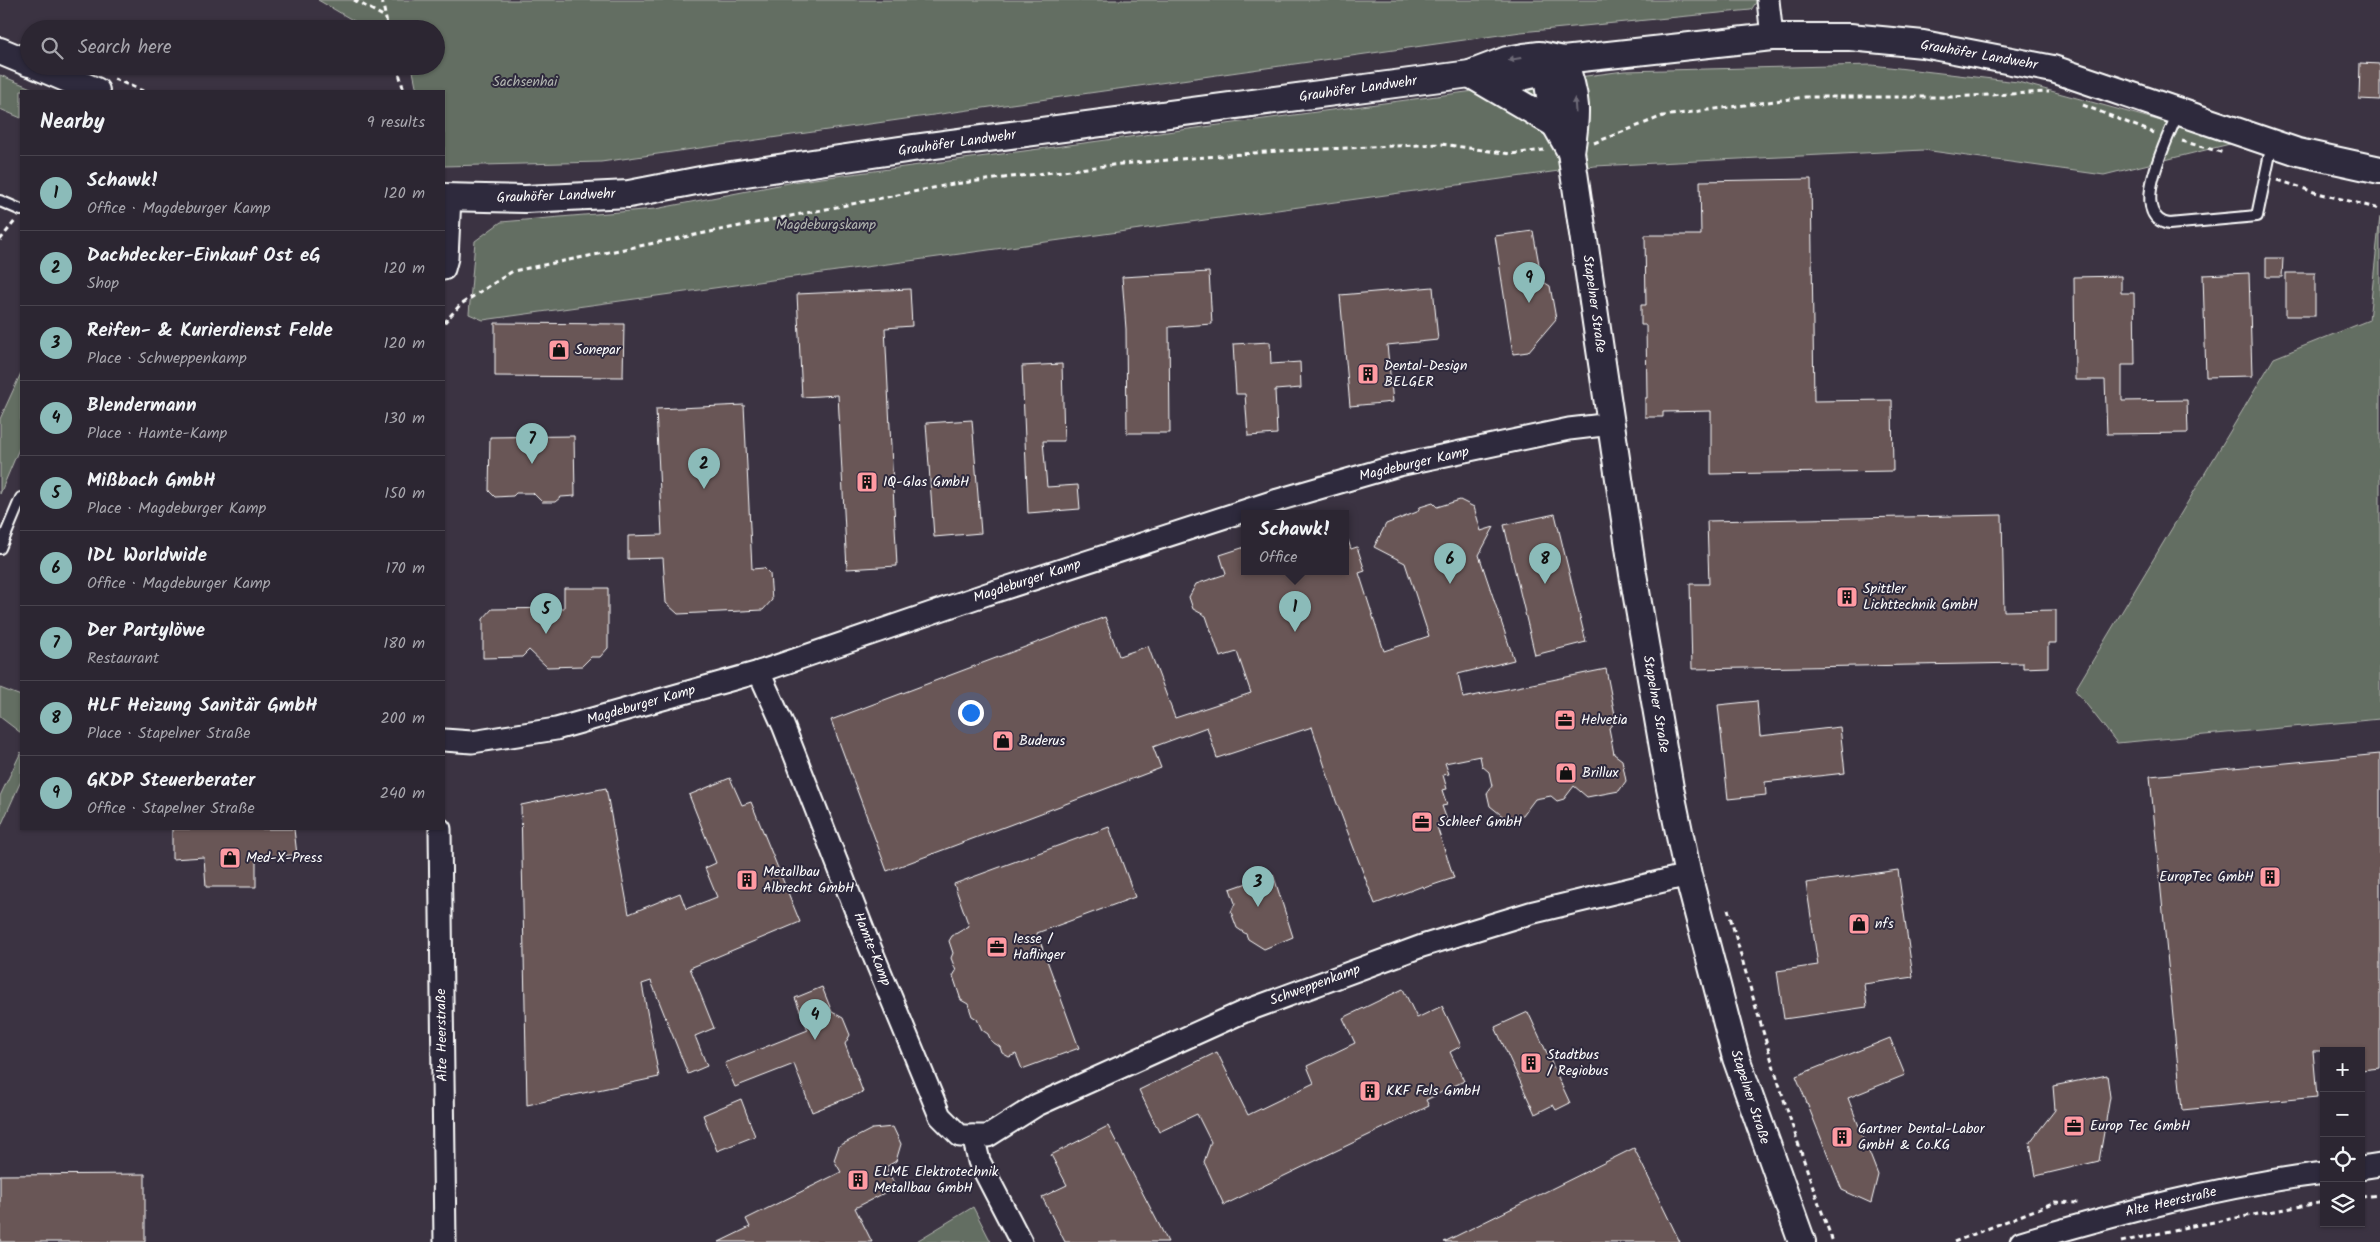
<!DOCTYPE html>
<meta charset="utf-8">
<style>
body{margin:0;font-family:Kalam,sans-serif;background:#342e3a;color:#f1f3f6}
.controls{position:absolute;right:15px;bottom:15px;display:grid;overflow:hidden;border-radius:0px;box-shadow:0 1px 4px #0004}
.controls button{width:45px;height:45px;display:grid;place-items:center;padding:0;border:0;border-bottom:1px solid #48434d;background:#2c2632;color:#f1f3f6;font:25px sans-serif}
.you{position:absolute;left:970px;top:712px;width:18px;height:18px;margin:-12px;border:4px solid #fff;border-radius:50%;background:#1a73e8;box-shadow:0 0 0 8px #1a73e833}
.badge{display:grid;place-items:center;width:32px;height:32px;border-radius:50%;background:#8bbbb9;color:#111;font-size:16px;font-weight:700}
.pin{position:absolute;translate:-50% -41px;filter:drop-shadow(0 1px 2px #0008)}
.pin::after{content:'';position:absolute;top:26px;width:18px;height:15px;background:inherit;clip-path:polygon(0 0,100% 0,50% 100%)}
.popup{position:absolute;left:1241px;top:510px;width:108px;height:65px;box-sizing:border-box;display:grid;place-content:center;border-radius:0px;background:#2c2632;filter:drop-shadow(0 1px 4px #0005);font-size:16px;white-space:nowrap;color:#a6a5ac}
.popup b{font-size:19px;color:#f1f3f6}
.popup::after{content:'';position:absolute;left:50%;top:100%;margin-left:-10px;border:10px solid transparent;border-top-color:#2c2632}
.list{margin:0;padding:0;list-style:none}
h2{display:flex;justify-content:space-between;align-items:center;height:65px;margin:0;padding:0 20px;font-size:21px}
h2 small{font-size:16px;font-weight:400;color:#a6a5ac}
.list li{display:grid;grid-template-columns:32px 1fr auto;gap:15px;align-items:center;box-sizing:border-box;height:75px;padding:0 20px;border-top:1px solid #48434d}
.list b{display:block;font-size:19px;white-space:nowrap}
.list p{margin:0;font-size:16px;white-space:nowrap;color:#a6a5ac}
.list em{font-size:16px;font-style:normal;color:#a6a5ac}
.icon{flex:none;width:28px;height:28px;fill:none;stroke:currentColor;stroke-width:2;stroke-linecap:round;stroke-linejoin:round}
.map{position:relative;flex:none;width:2380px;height:1242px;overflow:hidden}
.search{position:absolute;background:#2c2632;box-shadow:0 1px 4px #0004;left:20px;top:20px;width:425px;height:55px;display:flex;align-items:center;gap:12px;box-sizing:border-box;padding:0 18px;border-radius:28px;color:#a6a5ac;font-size:19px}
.panel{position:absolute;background:#2c2632;box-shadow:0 1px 4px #0004;left:20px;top:90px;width:425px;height:740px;border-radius:0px}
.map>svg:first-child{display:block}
</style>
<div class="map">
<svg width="2380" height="1242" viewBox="0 0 2380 1242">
<rect width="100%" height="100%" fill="#3b3342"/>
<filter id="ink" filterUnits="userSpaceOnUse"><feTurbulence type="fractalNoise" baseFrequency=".02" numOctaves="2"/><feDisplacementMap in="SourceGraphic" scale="10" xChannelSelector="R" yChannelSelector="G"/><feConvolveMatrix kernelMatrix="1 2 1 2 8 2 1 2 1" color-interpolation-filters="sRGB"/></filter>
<g filter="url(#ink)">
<g fill="#646e62" stroke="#b2b6b0">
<path d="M 318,0 L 1757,0 L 1757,1 L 1751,10 L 1521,32 L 601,162 L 444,166 L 444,91 L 417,91 L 412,66 L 436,66 L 436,29 L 368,29 Z"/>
<path d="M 1872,65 L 2018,82 L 2238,142 L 2104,175 L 1924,150 L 1595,166 L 483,320 L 469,314 L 475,241 L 501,222 L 655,209 L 799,181 L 1624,71 Z"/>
<path d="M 0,75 L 38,91 L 21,91 L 21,118 L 0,109 Z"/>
<path d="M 2380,216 L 2380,719 L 2117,743 L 2075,690 L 2274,358 L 2369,320 Z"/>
<path d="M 21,373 L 21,444 L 0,494 L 0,419 Z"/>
<path d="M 0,688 L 21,696 L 21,733 L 0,717 Z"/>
<path d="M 21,752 L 21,781 L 0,828 L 0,796 Z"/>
<path d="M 973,1207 L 991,1242 L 915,1242 Z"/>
</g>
<g fill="#695657" stroke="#fff">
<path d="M 2360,63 L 2380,64 L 2380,100 L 2359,99 Z"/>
<path d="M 1811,179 L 1814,401 L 1892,400 L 1893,471 L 1711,474 L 1711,411 L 1663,412 L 1663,417 L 1645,417 L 1645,398 L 1647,398 L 1646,325 L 1641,325 L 1641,305 L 1646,305 L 1645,235 L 1701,235 L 1700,181 Z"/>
<path d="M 1533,231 L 1542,281 L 1550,286 L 1556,319 L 1528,352 L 1513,354 L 1495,236 Z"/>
<path d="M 2266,258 L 2283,258 L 2282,277 L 2266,277 Z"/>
<path d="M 1209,272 L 1212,324 L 1169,327 L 1170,433 L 1127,433 L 1126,329 L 1122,277 Z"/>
<path d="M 2249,273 L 2252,376 L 2206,377 L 2203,275 Z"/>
<rect x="2286" y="273" width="29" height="43"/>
<path d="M 2121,276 L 2121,293 L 2134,293 L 2135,365 L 2122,365 L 2122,401 L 2187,400 L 2188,433 L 2107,434 L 2105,380 L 2075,380 L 2074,277 Z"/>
<path d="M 1433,287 L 1438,340 L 1387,345 L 1393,402 L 1350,406 L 1340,295 Z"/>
<path d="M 910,289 L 912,326 L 885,328 L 897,566 L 847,569 L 838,395 L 802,397 L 797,294 Z"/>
<path d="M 495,323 L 624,324 L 623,377 L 495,376 Z"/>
<path d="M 1270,342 L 1271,364 L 1300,362 L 1301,388 L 1275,390 L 1277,434 L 1248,436 L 1245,394 L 1236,394 L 1233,344 Z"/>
<path d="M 1062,364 L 1064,441 L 1043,441 L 1047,487 L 1078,485 L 1080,509 L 1028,513 L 1022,366 Z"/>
<path d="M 744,405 L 752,569 L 764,568 L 770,574 L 772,600 L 763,610 L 678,614 L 666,603 L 663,558 L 628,559 L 628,536 L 662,535 L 656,409 Z"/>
<path d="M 972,420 L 981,533 L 934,537 L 926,423 Z"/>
<path d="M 574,436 L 575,496 L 561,497 L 555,502 L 542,502 L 533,493 L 516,493 L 513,496 L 495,497 L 489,491 L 490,437 Z"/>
<path d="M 1460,500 L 1474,507 L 1481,531 L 1494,527 L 1479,555 L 1514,660 L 1458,674 L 1463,698 L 1606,669 L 1616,720 L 1609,728 L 1614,754 L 1622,760 L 1626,781 L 1619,791 L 1587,797 L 1574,786 L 1564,799 L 1557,801 L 1551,796 L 1535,799 L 1523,815 L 1505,818 L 1490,806 L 1487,793 L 1492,786 L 1489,772 L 1482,766 L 1480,756 L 1445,763 L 1449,774 L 1443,775 L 1447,789 L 1442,790 L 1447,805 L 1442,806 L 1447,820 L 1436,824 L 1454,878 L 1424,888 L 1423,886 L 1375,904 L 1336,801 L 1312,727 L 1217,758 L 1207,727 L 1153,747 L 1161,768 L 887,871 L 831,720 L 1105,617 L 1119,656 L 1148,646 L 1175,718 L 1251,693 L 1237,652 L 1220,657 L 1206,616 L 1193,609 L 1189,597 L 1196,584 L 1226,574 L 1220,555 L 1245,547 L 1245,571 L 1345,571 L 1345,540 L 1348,540 L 1351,549 L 1357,547 L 1365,571 L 1359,573 L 1384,651 L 1429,636 L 1405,563 L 1374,547 L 1386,524 L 1417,512 L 1420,507 L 1433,503 L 1437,507 Z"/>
<path d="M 1555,514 L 1586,642 L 1535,655 L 1504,525 Z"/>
<path d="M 2002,515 L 2004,611 L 2056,610 L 2056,643 L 2048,643 L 2048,667 L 2023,668 L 2023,663 L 1692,669 L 1690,584 L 1709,584 L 1707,521 Z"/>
<path d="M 564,588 L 608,588 L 608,648 L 600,657 L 591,657 L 582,666 L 547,667 L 529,650 L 522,657 L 483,658 L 483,619 L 492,609 L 564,608 Z"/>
<path d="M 1757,701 L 1760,736 L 1840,727 L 1845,773 L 1765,782 L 1766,795 L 1728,799 L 1718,705 Z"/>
<path d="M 2380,754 L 2380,1068 L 2361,1070 L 2361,1051 L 2313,1051 L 2317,1097 L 2182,1110 L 2150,776 Z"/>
<path d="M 730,778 L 742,805 L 751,802 L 800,922 L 690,968 L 714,1028 L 695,1036 L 707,1066 L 688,1074 L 651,981 L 642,984 L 659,1077 L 527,1105 L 521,805 L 606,788 L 629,914 L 680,893 L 686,909 L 717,897 L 705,868 L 716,863 L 689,795 Z"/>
<path d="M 1109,827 L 1135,897 L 1037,933 L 1079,1048 L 1022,1069 L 1016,1054 L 1009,1057 L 1002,1053 L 1000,1047 L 991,1041 L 988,1034 L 982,1030 L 977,1019 L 972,1016 L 968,1004 L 961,1000 L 953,976 L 956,971 L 951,958 L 953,953 L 949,941 L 952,936 L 969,926 L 954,884 Z"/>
<path d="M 172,829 L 294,829 L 297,855 L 256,857 L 256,887 L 206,887 L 204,857 L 172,859 Z"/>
<path d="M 1898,870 L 1913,977 L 1864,984 L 1867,1007 L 1784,1019 L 1777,971 L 1818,965 L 1806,883 Z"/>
<path d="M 1273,874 L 1293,937 L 1264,949 L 1248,939 L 1246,934 L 1237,928 L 1231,912 L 1235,903 L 1230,889 Z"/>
<path d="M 822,987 L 832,1012 L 843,1018 L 850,1035 L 845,1044 L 863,1092 L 812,1112 L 794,1064 L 735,1087 L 725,1063 L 808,1030 L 795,998 Z"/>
<path d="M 1403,989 L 1417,1018 L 1442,1006 L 1461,1046 L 1450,1052 L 1464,1081 L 1426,1100 L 1429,1106 L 1224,1205 L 1204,1162 L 1211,1142 L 1197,1114 L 1159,1132 L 1139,1090 L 1217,1052 L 1248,1115 L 1314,1083 L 1307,1066 L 1355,1043 L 1343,1018 Z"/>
<path d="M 1528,1012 L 1570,1103 L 1556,1110 L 1553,1105 L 1535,1114 L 1495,1027 Z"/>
<path d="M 1890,1038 L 1905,1075 L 1848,1098 L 1878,1175 L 1871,1203 L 1842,1190 L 1796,1076 Z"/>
<path d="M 2107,1075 L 2110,1097 L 2099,1161 L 2036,1176 L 2030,1142 L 2055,1110 L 2053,1086 Z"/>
<path d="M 741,1099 L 755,1136 L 717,1151 L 703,1115 Z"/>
<path d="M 1108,1126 L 1168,1242 L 1065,1242 L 1042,1197 L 1067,1185 L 1051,1155 Z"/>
<path d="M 893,1127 L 901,1144 L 896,1161 L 886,1167 L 896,1187 L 855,1208 L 872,1242 L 719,1242 L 750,1227 L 746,1219 L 841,1172 L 834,1160 L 839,1146 L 872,1129 Z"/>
<path d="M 1634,1148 L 1680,1242 L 1444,1242 Z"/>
<path d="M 145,1174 L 145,1242 L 0,1242 L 0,1175 Z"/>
</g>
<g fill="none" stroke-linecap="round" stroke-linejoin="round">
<g stroke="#fff" stroke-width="14">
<g id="service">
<path d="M 2178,112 C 2169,137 2126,216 2169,224 L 2257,216 L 2272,144"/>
<path d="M 0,201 L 21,210"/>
<path d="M 0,548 L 21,498"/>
</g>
</g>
<g stroke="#fff" stroke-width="25">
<g id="minor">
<path d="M 1768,0 L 1772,37"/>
<path d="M 444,269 L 447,258 L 450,197"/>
<path d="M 759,672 L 783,725 L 868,942 L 940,1116 L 960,1136 L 988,1136 L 1037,1105 L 1243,1012 L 1422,946 L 1530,913 L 1688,875"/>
<path d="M 444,740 L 472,742 L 556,729 L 759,672 L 987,594 L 1278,500 L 1399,465 L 1569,429 L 1612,424"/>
<path d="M 440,829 L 445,1242"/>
<path d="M 973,1136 L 979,1161 L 1021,1242"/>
<path d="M 2361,1168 L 2380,1165"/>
<path d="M 2021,1242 C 2121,1213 2220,1186 2324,1173"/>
</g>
</g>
<g stroke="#fff" stroke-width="30">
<g id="tertiary">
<path d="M 0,51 L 29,63"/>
<path d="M 1563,60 C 1578,97 1577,113 1571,152 L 1633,574 L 1670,788 L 1688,875 L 1736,1058 L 1802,1242"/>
<path d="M 1563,60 L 1548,84 L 1555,124 L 1571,152"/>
<path d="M 37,66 L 96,91"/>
<path d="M 1470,74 L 1555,124"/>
<path d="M 1478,75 C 1515,80 1531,80 1563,60"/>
<path d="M 444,197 L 525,199 L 629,194 L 711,178 L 913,148 L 1470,74 L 1507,60 L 1524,57 L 1540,55 L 1563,60 L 1772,37 L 1850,37 L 1923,44 L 2053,69 L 2298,152 L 2380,170"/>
</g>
</g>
<g stroke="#fff" stroke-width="3" stroke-dasharray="5 4" stroke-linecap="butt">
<path d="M 354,0 L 385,17"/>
<path d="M 382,0 L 388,29"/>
<path d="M 397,66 L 404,91"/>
<path d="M 114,79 L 143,91"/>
<path d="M 2083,105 L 2154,133"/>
<path d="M 2182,141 L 2224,153"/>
<path d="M 1594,143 L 1663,116 L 1805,97 L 1951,97 L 2049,92"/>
<path d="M 2278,180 L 2314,192 L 2380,209"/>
<path d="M 0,240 L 15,221"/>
<path d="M 444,323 L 461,304 L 513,271 L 953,184 L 1121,164 L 1278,151 L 1441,144 L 1511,154 L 1544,150"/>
<path d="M 1728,909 C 1759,1021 1792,1133 1833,1242"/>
<path d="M 2361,1197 L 2380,1195"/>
<path d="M 1954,1242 L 2055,1202 L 2078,1203"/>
<path d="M 2121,1242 L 2187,1227 L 2324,1202"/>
</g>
<use href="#service" stroke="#2f2a3d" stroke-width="10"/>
<use href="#minor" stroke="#2f2a3d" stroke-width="21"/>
<use href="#tertiary" stroke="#2f2a3d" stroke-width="26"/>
</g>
<defs><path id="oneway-solid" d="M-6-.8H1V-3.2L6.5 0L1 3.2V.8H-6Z" transform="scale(1.25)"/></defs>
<g fill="#6d6a77">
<use href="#oneway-solid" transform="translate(1515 59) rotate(171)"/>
<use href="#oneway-solid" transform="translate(1575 105) rotate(-94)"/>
</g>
</g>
<defs>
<g id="shop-square" transform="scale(1.125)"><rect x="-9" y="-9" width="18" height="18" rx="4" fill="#ff9aa2" stroke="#2f2a3d"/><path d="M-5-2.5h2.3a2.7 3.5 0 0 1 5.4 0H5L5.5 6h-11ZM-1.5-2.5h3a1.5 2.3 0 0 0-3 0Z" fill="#111"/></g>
<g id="building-square" transform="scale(1.125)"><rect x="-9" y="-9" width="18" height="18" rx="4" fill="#ff9aa2" stroke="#2f2a3d"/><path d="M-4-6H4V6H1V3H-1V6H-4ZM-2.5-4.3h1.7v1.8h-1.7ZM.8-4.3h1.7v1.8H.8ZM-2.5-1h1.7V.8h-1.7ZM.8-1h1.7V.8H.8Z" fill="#111"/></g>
<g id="office-square" transform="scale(1.125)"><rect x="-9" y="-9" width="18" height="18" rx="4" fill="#ff9aa2" stroke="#2f2a3d"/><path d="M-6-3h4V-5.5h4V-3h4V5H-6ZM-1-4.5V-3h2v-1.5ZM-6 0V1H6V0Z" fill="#111"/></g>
</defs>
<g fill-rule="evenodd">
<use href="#shop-square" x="559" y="350"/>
<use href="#building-square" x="1368" y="374"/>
<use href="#building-square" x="867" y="482"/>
<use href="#building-square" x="1847" y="597"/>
<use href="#office-square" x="1565" y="720"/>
<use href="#shop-square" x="1003" y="741"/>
<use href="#shop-square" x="1566" y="773"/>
<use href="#office-square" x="1422" y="822"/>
<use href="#shop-square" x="230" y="858"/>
<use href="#building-square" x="2270" y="877"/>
<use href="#building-square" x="747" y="880"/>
<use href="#shop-square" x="1859" y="924"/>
<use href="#office-square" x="997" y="947"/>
<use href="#building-square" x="1531" y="1063"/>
<use href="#building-square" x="1370" y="1091"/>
<use href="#office-square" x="2074" y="1126"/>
<use href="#building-square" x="1842" y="1137"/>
<use href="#building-square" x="858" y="1180"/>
</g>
<g text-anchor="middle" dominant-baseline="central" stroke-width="4" stroke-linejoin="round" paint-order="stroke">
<g font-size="14" fill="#fff" stroke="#2f2a3d">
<text transform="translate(1979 55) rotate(10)">Grauhöfer Landwehr</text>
<text transform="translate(1358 89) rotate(-8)">Grauhöfer Landwehr</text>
<text transform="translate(957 143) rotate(-8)">Grauhöfer Landwehr</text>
<text transform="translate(556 196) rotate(-2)">Grauhöfer Landwehr</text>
<text transform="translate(1594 304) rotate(82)">Stapelner Straße</text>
<text transform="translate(1414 464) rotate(-13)">Magdeburger Kamp</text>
<text transform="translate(1027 581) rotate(-18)">Magdeburger Kamp</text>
<text transform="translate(1656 704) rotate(80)">Stapelner Straße</text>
<text transform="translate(641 705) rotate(-16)">Magdeburger Kamp</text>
<text transform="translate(872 949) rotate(68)">Hamte-Kamp</text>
<text transform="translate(1315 985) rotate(-20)">Schweppenkamp</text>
<text transform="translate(442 1035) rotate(-91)">Alte Heerstraße</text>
<text transform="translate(1750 1097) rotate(72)">Stapelner Straße</text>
<text transform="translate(2171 1202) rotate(-13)">Alte Heerstraße</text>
</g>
<g font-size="14" fill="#b2b6b0" stroke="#2f2a3d">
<text x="525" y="82">Sachsenhai</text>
<text x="826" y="225">Magdeburgskamp</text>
</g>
<g font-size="14" fill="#fff" stroke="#2f2a3d" text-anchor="start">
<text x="575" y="350">Sonepar</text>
<text x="1384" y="366">Dental-Design<tspan x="1384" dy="16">BELGER</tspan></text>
<text x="883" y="482">IQ-Glas GmbH</text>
<text x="1863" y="589">Spittler<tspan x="1863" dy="16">Lichttechnik GmbH</tspan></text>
<text x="1581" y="720">Helvetia</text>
<text x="1019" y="741">Buderus</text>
<text x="1582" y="773">Brillux</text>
<text x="1438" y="822">Schleef GmbH</text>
<text x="246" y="858">Med-X-Press</text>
<text x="763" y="872">Metallbau<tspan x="763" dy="16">Albrecht GmbH</tspan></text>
<text x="2254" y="877" text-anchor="end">EuropTec GmbH</text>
<text x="1875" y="924">nfs</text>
<text x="1013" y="939">Iesse /<tspan x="1013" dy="16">Haflinger</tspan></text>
<text x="1547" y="1055">Stadtbus<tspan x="1547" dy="16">/ Regiobus</tspan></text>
<text x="1386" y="1091">KKF Fels GmbH</text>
<text x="2090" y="1126">Europ Tec GmbH</text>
<text x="1858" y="1129">Gartner Dental-Labor<tspan x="1858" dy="16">GmbH &amp; Co.KG</tspan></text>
<text x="874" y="1172">ELME Elektrotechnik<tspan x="874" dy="16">Metallbau GmbH</tspan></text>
</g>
</g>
</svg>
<div class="controls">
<button>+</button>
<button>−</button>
<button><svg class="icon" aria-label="locate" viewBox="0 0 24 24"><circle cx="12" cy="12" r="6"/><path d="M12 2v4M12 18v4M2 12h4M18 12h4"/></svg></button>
<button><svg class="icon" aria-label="layers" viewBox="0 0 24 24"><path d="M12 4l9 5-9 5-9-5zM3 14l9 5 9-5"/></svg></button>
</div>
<div class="you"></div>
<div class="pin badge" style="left:1295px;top:632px">1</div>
<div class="popup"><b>Schawk!</b>Office</div>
<div class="pin badge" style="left:704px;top:489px">2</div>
<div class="pin badge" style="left:1258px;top:907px">3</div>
<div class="pin badge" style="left:815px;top:1040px">4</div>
<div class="pin badge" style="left:546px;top:634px">5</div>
<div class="pin badge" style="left:1450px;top:584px">6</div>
<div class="pin badge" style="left:532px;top:464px">7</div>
<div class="pin badge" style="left:1545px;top:584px">8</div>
<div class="pin badge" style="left:1529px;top:303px">9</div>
<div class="search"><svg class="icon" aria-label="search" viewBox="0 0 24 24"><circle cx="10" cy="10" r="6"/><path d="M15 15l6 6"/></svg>Search here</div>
<section class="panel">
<h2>Nearby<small>9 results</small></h2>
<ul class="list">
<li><span class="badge">1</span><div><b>Schawk!</b><p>Office · Magdeburger Kamp</p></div><em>120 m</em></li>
<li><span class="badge">2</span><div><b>Dachdecker-Einkauf Ost eG</b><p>Shop</p></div><em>120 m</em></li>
<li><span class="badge">3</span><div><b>Reifen- &amp; Kurierdienst Felde</b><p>Place · Schweppenkamp</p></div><em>120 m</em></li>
<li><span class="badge">4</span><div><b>Blendermann</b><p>Place · Hamte-Kamp</p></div><em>130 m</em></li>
<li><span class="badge">5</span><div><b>Mißbach GmbH</b><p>Place · Magdeburger Kamp</p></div><em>150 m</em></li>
<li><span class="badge">6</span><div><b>IDL Worldwide</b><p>Office · Magdeburger Kamp</p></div><em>170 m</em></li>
<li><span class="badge">7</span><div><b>Der Partylöwe</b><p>Restaurant</p></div><em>180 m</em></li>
<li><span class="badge">8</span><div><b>HLF Heizung Sanitär GmbH</b><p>Place · Stapelner Straße</p></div><em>200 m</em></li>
<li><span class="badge">9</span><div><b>GKDP Steuerberater</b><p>Office · Stapelner Straße</p></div><em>240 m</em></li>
</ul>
</section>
</div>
